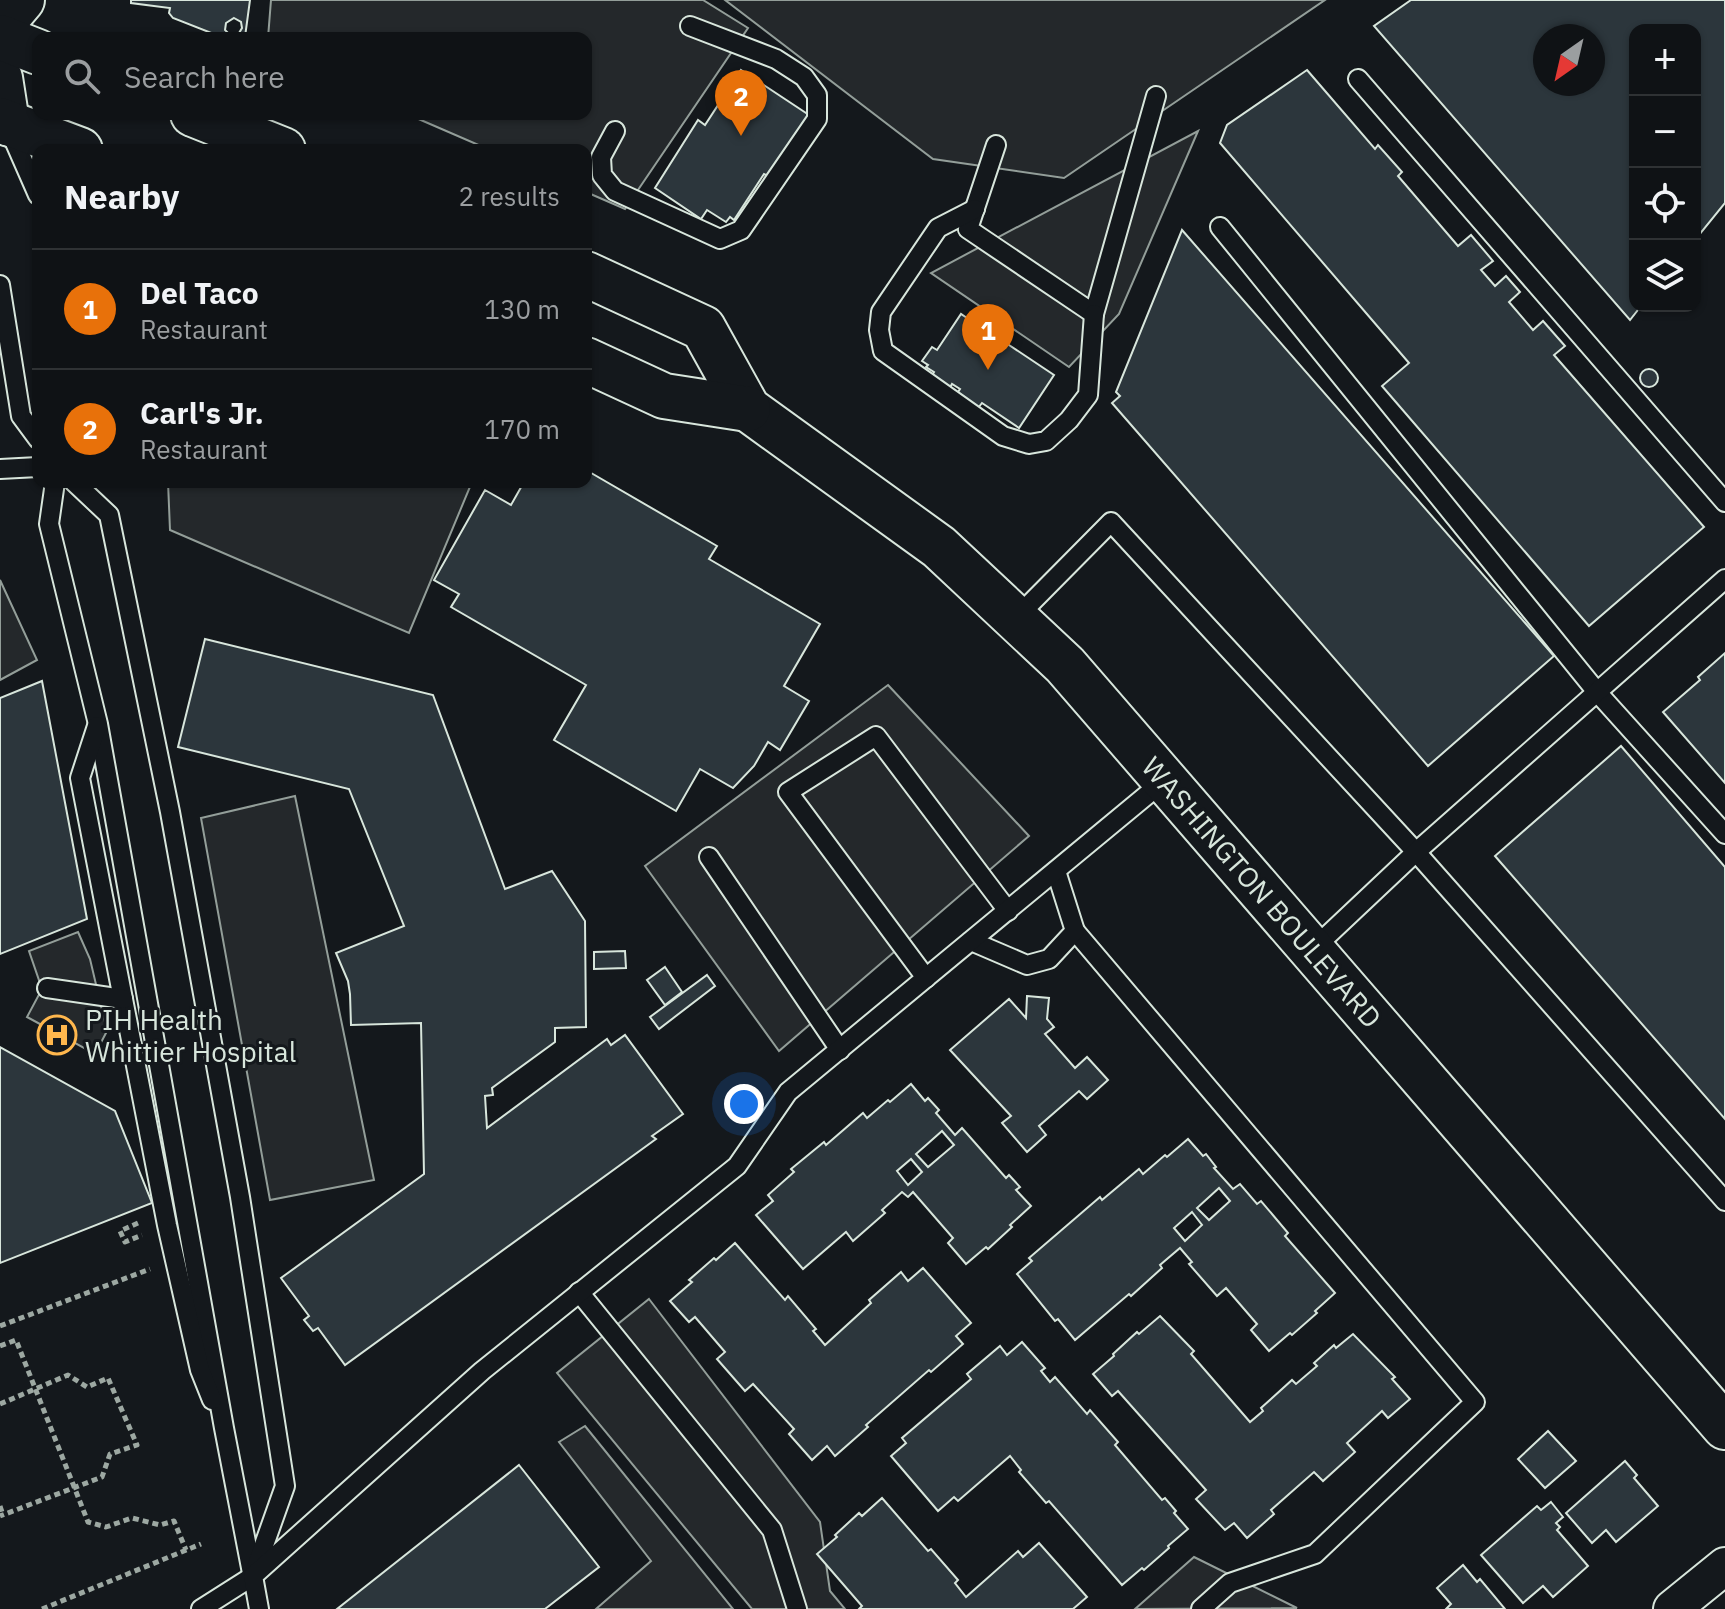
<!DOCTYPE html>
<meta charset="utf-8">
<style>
body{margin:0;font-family:"IBM Plex Sans",sans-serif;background:#181b1e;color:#f1f3f6}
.controls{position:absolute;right:24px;top:24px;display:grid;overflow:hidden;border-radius:16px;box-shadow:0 2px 6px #0004}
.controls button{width:72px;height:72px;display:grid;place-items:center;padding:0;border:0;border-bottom:2px solid #2f3234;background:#0f1215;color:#f1f3f6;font:40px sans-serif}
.compass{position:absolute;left:1533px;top:24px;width:72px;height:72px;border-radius:50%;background:#0f1215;box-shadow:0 2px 6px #0004;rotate:214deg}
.you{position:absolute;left:744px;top:1104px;width:28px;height:28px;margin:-20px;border:6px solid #fff;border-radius:50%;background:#1a73e8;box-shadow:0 0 0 12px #1a73e833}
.badge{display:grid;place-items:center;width:52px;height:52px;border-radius:50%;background:#ffb74d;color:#fff;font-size:26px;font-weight:700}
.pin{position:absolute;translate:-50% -66px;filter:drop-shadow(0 2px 4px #0008)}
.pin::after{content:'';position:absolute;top:42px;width:28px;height:24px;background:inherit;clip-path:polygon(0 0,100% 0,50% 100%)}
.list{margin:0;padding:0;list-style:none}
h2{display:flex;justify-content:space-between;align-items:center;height:104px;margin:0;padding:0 32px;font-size:34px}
h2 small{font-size:26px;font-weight:400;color:#9b9ea0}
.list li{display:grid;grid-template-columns:52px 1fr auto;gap:24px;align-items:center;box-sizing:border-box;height:120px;padding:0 32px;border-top:2px solid #2f3234}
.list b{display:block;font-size:30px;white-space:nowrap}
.list p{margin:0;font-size:26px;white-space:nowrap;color:#9b9ea0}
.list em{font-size:26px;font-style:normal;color:#9b9ea0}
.icon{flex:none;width:44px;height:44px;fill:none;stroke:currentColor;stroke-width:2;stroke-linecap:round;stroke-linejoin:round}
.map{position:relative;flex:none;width:1725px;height:1609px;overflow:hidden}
.search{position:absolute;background:#0f1215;box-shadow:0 2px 6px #0004;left:32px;top:32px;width:560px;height:88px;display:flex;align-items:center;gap:20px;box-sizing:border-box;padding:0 28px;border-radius:16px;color:#9b9ea0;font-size:30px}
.panel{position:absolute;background:#0f1215;box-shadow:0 2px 6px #0004;left:32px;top:144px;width:560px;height:344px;border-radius:16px}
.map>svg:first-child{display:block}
</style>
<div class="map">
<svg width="1725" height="1609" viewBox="0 0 1725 1609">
<rect width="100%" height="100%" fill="#14181c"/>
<g fill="#24282b" stroke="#939e99" stroke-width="2">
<path d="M 271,0 L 703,0 L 748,28 L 625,209 L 586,192 L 586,150 L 490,150 L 407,114 L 586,114 L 586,38 L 268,38 Z"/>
<path d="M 725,0 L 1325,0 L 1064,178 L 933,159 Z"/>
<path d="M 1198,131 L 1119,314 L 1069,367 L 931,273 Z"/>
<path d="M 168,482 L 472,482 L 409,633 L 170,530 Z"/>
<path d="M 0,580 L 37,660 L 0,680 Z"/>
<path d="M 888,685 L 1029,836 L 779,1051 L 645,866 Z"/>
<path d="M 295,796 L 374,1180 L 270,1200 L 201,818 Z"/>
<path d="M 78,932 L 90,959 L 107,1031 L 95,1054 L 27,1017 L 42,989 L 29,951 Z"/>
<path d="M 649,1299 L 820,1522 L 830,1591 L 845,1609 L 752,1609 L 557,1373 Z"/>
<path d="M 585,1426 L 733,1609 L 596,1609 L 651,1561 L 559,1442 Z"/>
<path d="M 1194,1557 L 1297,1608 L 1135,1609 Z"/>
</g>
<g fill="#2c363c" stroke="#d8e6dc" stroke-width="2" fill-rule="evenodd">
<path d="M 131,0 L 250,0 L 245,37 L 224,38 L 173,18 L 169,13 L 170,8 L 131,3 ZM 234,18 L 241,22 L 242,28 L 239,33 L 230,35 L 225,30 L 226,23 Z"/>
<path d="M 1411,0 L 1725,0 L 1725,203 L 1695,240 L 1695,30 L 1635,30 L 1635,306 L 1641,306 L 1630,320 L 1374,26 ZM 1545,36 L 1593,36 L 1593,84 L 1545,84 Z"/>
<path d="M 741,70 L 809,115 L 768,176 L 764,174 L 734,220 L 730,217 L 726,222 L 707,210 L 701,219 L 655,188 L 698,120 L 705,125 Z"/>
<path d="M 1307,70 L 1375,149 L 1378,145 L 1402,172 L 1398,176 L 1458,246 L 1471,235 L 1493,261 L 1481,270 L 1495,286 L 1506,276 L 1520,292 L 1509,302 L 1533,330 L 1543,321 L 1565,346 L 1554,355 L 1704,527 L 1589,626 L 1382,386 L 1409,363 L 1220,143 L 1227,125 Z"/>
<path d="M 1182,230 L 1554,656 L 1428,766 L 1112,403 L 1120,396 L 1116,392 Z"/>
<path d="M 971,313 L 991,327 L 988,331 L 991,333 L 994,328 L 1009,338 L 1006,343 L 1054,375 L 1019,428 L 982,403 L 975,412 L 954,398 L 960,389 L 952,384 L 949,389 L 931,377 L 934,372 L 926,367 L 928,365 L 922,361 L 932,347 L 937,350 L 961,314 L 967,318 Z"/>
<circle cx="1649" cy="378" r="9"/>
<path d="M 586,470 L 717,546 L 709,559 L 820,624 L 784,686 L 809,701 L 780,750 L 768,742 L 754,766 L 733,788 L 700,769 L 676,811 L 554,740 L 586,685 L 451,607 L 459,594 L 434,580 L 485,490 L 511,505 L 524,482 L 586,482 Z"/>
<path d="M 205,639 L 433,695 L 505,889 L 552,871 L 585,921 L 586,1027 L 555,1028 L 555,1042 L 492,1088 L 493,1095 L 485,1096 L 487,1128 L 607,1039 L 611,1045 L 625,1035 L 683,1114 L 652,1136 L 656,1139 L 345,1365 L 318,1328 L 313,1331 L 304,1320 L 309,1316 L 281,1278 L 424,1174 L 421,1023 L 351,1025 L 350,994 L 348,981 L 336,953 L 404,926 L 349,789 L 178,747 Z"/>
<path d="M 1725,653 L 1725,783 L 1663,712 L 1700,680 L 1698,677 Z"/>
<path d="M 42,681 L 87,919 L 0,954 L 0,698 Z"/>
<path d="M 1621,746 L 1725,867 L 1725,1119 L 1495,856 Z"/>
<path d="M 625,951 L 626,968 L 594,969 L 594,952 Z"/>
<path d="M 665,967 L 682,992 L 665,1005 L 647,980 Z"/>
<path d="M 707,975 L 715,986 L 659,1029 L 650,1017 Z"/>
<path d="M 1027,996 L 1049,998 L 1047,1019 L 1054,1027 L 1045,1034 L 1075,1068 L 1087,1057 L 1108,1080 L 1087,1099 L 1079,1091 L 1039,1126 L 1046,1135 L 1027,1152 L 1002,1123 L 1011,1116 L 950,1050 L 1009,999 L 1026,1018 Z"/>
<path d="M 0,1047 L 115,1111 L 152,1203 L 0,1263 Z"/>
<path d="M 911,1084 L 925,1101 L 928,1098 L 939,1110 L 936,1113 L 955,1135 L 962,1128 L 1006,1178 L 1009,1175 L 1020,1187 L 1016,1190 L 1031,1206 L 1010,1225 L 1012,1227 L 988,1249 L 986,1247 L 966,1264 L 948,1243 L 953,1238 L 913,1192 L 908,1197 L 902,1192 L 882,1210 L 885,1213 L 853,1241 L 846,1232 L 803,1269 L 756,1215 L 773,1201 L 768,1195 L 794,1172 L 791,1169 L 824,1142 L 826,1145 L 863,1113 L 867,1118 L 888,1100 L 890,1102 ZM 942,1131 L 954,1145 L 928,1167 L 916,1154 ZM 911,1159 L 922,1172 L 908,1185 L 897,1171 Z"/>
<path d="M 1188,1139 L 1203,1156 L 1206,1154 L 1216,1167 L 1214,1168 L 1233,1189 L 1240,1184 L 1257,1204 L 1261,1201 L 1288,1233 L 1285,1236 L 1335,1293 L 1315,1311 L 1317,1313 L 1292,1335 L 1290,1333 L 1269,1351 L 1251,1330 L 1257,1324 L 1226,1288 L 1217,1296 L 1189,1264 L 1192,1262 L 1180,1248 L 1160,1265 L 1162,1268 L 1131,1296 L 1129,1294 L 1075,1340 L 1058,1319 L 1055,1321 L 1017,1274 L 1032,1261 L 1029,1258 L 1100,1197 L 1102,1200 L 1139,1169 L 1143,1174 L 1165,1155 L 1167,1157 ZM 1219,1188 L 1230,1201 L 1209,1220 L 1197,1208 ZM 1192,1212 L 1202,1225 L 1185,1241 L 1174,1228 Z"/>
<path d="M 735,1243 L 785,1300 L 788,1296 L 816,1329 L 813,1331 L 825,1345 L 871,1303 L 869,1300 L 901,1272 L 908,1281 L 923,1268 L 971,1323 L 956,1336 L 963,1344 L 931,1372 L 929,1370 L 866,1425 L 868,1427 L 835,1456 L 827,1446 L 812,1460 L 789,1434 L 794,1429 L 753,1384 L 745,1391 L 717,1359 L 725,1352 L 695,1317 L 689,1322 L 670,1301 L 692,1282 L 689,1280 L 714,1258 L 716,1260 Z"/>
<path d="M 1160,1316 L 1194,1351 L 1191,1354 L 1250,1422 L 1263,1411 L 1261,1408 L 1292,1380 L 1296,1384 L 1317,1366 L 1314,1363 L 1334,1345 L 1336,1348 L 1353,1334 L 1395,1377 L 1392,1379 L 1410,1399 L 1388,1418 L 1382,1411 L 1347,1443 L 1355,1452 L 1323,1481 L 1314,1472 L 1271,1510 L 1274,1514 L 1247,1538 L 1234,1523 L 1225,1530 L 1196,1499 L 1206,1490 L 1118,1391 L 1112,1396 L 1093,1374 L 1114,1356 L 1113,1354 L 1137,1332 L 1139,1334 Z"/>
<path d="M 1022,1342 L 1045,1368 L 1041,1371 L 1050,1382 L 1055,1377 L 1087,1414 L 1090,1410 L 1118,1442 L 1115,1445 L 1162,1500 L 1165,1498 L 1176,1511 L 1174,1513 L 1188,1529 L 1168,1546 L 1169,1548 L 1144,1570 L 1142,1568 L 1122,1585 L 1049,1501 L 1046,1503 L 1019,1472 L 1021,1470 L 1010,1456 L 958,1501 L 954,1497 L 938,1511 L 891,1456 L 906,1443 L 902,1438 L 971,1379 L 967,1374 L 1000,1346 L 1007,1355 Z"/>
<path d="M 1548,1431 L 1576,1461 L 1545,1488 L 1518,1459 Z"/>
<path d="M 1625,1461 L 1637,1475 L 1634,1478 L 1658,1506 L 1616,1542 L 1606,1530 L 1592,1543 L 1566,1513 Z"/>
<path d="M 519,1465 L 599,1567 L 545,1609 L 337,1609 Z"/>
<path d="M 882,1498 L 928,1551 L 931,1549 L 958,1580 L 955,1583 L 966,1597 L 1018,1551 L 1023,1557 L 1039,1543 L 1087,1597 L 1073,1609 L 859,1609 L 862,1606 L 817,1554 L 837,1537 L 835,1535 L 859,1513 L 862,1516 Z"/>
<path d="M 1551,1502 L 1563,1517 L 1556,1523 L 1560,1527 L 1557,1530 L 1588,1566 L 1553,1597 L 1543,1586 L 1523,1603 L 1481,1555 L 1537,1506 L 1541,1510 Z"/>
<path d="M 1463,1565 L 1477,1582 L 1480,1579 L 1505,1609 L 1446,1609 L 1451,1604 L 1437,1588 Z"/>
</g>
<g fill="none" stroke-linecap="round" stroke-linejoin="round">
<g stroke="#d8e6dc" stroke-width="22">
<g id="service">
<path d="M 1358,79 L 1725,502"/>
<path d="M 9,129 L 38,195"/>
<path d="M 615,131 L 601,157 L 602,175 L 615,191 L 720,239 L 741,230 L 817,119 L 817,95 L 804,77 L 776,59 L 690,26"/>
<path d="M 996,145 L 968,229 L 1094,314 L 1156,96"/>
<path d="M 975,209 L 938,228 L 881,312 L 879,330 L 883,351 L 1003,436 L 1029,444 L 1046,441 L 1069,420 L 1088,395 L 1094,314"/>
<path d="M 1220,227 L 1597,692 L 1725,834"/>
<path d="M 0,285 L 21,416 L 38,439"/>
<path d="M 0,469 L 38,467"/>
<path d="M 55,482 L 49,524 L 98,724 L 224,1428 L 252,1573"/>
<path d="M 74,482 L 109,515 L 170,812 L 240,1197 L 285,1486 L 253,1576 L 201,1609"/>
<path d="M 1016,618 L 1111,522 L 1416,852 L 1725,1201"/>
<path d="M 97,726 L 80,778 L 167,1225 L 200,1370 L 212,1400"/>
<path d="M 709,857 L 840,1050"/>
<path d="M 1075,931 L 1475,1402 L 1315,1554 L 1230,1583 L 1201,1609"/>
<path d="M 971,941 L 1027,965 L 1049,959 L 1075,931 L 1056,871"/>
<path d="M 1312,950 L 1416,852 L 1725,579"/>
<path d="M 926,978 L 788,792 L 876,736 L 1008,911"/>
<path d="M 47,988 L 123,999"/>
<path d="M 579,1292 L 772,1530 L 797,1609"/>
<path d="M 259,1609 L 253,1576 L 482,1371 L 737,1166 L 788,1092 L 1165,780"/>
</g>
</g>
<g stroke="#d8e6dc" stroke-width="40">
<path id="minor" d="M 1672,1609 L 1725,1566"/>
</g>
<g stroke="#d8e6dc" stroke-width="48">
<g id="secondary">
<path d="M 0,26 L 22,0"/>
<path d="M 0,78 L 7,123"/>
</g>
</g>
<g stroke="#d8e6dc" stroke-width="48">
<g id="primary">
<path d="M 0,37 L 38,52"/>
<path d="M 193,114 L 283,150"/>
<path d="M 0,120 L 80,150"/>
<path d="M 586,274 L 703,328 L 748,409 L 939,547 L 1065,665 L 1725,1427"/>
<path d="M 586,360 L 664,396 L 748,409"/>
</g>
</g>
<g stroke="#9da8a2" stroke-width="5" stroke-dasharray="6 4" stroke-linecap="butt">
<path d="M 138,1223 L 120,1231 L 125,1242 L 142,1235"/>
<path d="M 0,1326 L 150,1269"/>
<path d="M 0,1346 L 16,1340 L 88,1522 L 106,1527 L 132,1518 L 160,1525 L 174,1521 L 186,1550"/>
<path d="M 0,1404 L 68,1375 L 87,1387 L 108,1378 L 137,1445 L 110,1454 L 102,1477 L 0,1516"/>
<path d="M 0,1506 L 3,1515"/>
<path d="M 42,1609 L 201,1544"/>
</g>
<use href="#service" stroke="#14181c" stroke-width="18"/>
<use href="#minor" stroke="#14181c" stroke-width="36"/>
<use href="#secondary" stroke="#14181c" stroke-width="44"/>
<use href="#primary" stroke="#14181c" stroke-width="44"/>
</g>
<defs>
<g id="hospital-ring" transform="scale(2)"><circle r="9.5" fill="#14181c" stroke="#ffb74d" stroke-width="1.5"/><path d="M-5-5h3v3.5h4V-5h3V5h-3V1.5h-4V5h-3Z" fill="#ffb74d"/></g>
</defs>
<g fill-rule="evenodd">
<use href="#hospital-ring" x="57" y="1035"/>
</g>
<g text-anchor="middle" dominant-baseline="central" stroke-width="6" stroke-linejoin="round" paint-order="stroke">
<g font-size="28" fill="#d8e6dc" stroke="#14181c">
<text transform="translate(1262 892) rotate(49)">WASHINGTON BOULEVARD</text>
</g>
<g font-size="28" fill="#d8e6dc" stroke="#14181c" text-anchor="start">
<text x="85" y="1019">PIH Health<tspan x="85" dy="32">Whittier Hospital</tspan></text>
</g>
</g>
</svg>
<div class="controls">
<button>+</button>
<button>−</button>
<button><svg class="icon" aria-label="locate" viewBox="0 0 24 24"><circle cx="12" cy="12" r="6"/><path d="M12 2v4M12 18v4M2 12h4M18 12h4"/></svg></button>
<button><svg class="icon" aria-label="layers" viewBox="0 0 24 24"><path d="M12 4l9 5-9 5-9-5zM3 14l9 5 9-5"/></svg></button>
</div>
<svg class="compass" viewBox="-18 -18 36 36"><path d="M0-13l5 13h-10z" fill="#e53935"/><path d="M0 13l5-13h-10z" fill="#9b9ea0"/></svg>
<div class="you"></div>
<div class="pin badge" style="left:988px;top:370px;background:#e8710a">1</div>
<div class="pin badge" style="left:741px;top:136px;background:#e8710a">2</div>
<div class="search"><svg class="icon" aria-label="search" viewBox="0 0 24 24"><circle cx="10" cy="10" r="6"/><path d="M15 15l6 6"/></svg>Search here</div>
<section class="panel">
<h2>Nearby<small>2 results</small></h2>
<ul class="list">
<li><span class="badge" style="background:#e8710a">1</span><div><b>Del Taco</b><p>Restaurant</p></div><em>130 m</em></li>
<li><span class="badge" style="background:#e8710a">2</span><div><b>Carl's Jr.</b><p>Restaurant</p></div><em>170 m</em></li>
</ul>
</section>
</div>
